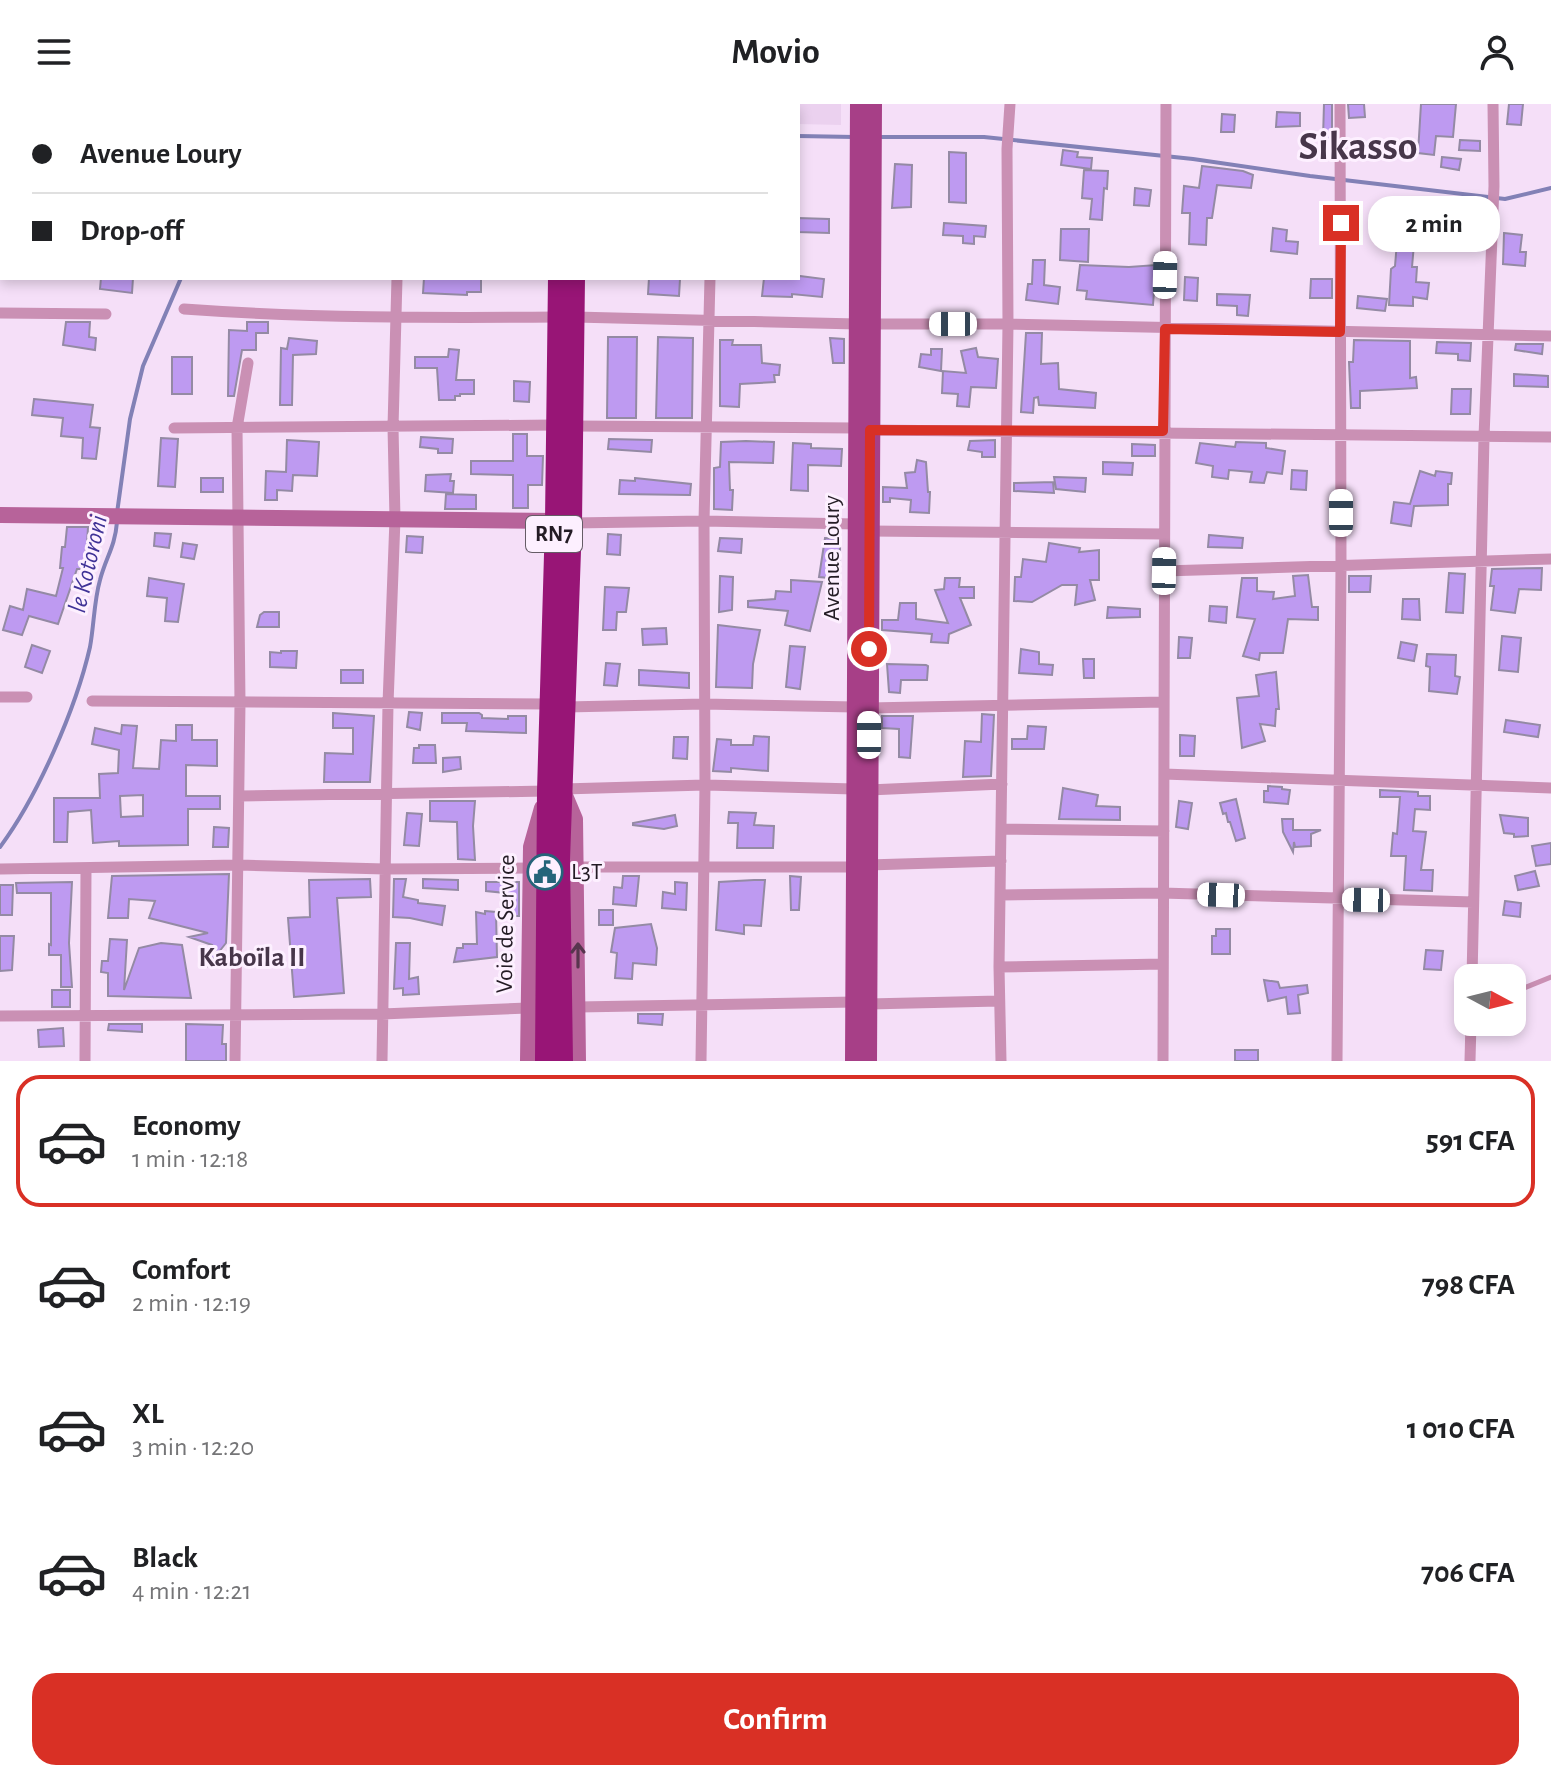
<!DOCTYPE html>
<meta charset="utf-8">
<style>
:root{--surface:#fff;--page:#f6f6f6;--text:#202124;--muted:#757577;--line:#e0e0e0;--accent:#d93025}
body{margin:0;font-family:"Alegreya Sans",sans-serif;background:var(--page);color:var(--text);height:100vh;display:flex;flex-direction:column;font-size:30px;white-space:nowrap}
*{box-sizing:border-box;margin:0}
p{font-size:26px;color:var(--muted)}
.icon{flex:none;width:44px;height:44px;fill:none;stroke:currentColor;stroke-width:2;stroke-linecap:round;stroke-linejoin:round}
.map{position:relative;height:957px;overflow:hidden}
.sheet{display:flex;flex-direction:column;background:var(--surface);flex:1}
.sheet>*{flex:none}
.guide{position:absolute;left:0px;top:0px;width:800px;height:176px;box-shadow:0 4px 12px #0003;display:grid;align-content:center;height:176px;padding:0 32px;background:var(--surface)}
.needle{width:52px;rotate:97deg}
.buttons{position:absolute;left:1454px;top:860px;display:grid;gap:16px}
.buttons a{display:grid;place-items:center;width:72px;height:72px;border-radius:16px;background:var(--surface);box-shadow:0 4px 12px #0003;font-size:40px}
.end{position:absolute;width:36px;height:36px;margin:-18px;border:10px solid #d93025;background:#fff;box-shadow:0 0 0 4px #fff}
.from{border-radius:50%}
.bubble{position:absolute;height:56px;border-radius:24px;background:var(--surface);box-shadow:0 4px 12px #0003;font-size:26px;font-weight:700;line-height:56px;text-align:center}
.car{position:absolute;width:24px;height:48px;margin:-24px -12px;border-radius:10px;box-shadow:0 0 6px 2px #0007;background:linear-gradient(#fff 24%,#345 0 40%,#fff 0 76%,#345 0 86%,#fff 0)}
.guide b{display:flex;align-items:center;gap:28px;height:76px;font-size:30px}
.guide b+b{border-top:2px solid var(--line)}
.guide i{width:20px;height:20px;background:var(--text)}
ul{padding:14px 0 0;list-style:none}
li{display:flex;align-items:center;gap:24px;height:132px;margin:0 16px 12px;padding:0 16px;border:4px solid transparent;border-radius:24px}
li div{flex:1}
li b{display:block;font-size:30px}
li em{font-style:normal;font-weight:700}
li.active{border-color:var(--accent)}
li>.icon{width:72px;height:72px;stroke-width:1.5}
.cta{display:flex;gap:16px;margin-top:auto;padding:16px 32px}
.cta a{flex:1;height:92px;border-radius:24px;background:var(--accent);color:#fff;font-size:32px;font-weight:700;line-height:92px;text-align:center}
header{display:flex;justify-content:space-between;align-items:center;height:104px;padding:0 32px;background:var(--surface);font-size:36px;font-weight:700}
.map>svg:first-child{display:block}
.built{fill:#ebd1ef}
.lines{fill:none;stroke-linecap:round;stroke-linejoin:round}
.stream{stroke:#8281b6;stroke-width:4}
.building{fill:#be9af1;stroke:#948aa4;stroke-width:2;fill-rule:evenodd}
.lane{stroke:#ca90b4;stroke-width:5}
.street{stroke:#ca90b4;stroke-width:11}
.secondary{stroke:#b7639a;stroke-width:16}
.primary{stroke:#a73f87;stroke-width:18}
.highway{stroke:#981576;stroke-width:20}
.oneway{stroke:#57354e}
.route{stroke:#d93025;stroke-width:10}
.labels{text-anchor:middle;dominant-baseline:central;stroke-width:6;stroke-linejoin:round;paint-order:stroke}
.shield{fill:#fdf0ff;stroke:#655c66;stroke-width:2}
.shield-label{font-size:22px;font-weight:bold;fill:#241c25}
.street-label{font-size:24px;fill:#241c25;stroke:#fdf0ff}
.poi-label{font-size:24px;fill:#241c25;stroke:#fdf0ff;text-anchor:start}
.water-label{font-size:26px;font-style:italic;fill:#403397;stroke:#fdf0ff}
.quarter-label{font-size:28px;font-weight:bold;fill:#47364a;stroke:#fdf0ff}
.town-label{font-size:40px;font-weight:bold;fill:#47364a;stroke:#fdf0ff}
</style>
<header><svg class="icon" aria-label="menu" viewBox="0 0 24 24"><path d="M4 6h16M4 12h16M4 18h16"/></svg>Movio<svg class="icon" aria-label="person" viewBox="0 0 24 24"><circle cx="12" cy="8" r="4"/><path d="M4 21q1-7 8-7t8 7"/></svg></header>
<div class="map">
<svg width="1551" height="957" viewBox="0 0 1551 957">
<rect width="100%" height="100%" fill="#f5dff8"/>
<path class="built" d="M694 0H841V21L798 20V2Z"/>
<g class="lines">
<path class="stream" d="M253 2V0
M798 32 854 33
M878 33H984L1193 55 1310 72 1505 95 1551 84
M117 409 130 315 143 262 181 174
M0 743C38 692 76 604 90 543 94 521 94 497 100 476 106 453 115 443 117 418"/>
</g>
<path class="building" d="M1324 0H1332V35L1323 34Z
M1348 0H1364L1365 13 1349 14Z
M1421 0H1456L1453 33 1436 32 1434 51 1418 49Z
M1509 0H1523L1521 21 1507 20Z
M1277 8 1300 9V22L1276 23Z
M1222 10 1235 11 1234 28H1221Z
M1460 36 1480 37V47L1459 46Z
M1063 46 1078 48 1077 53 1092 54 1091 65 1061 61Z
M949 48 966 49V99L949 98Z
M1442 53 1461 55 1459 66 1441 63Z
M895 60 912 61 911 103 892 104Z
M1202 62 1243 67 1253 71 1251 84 1217 81 1212 114H1207L1206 141 1189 140 1190 109H1182L1184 82 1199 84Z
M1084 66 1108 67 1107 85 1104 84 1102 116 1090 115 1092 95 1082 94Z
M1135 84 1151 86 1149 102 1134 101Z
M1404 95 1420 98 1417 115 1402 112Z
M798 114 829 115V129L798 128Z
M944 119 986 122 985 133 974 132V140L963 139V132L943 131Z
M1273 124 1287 126 1286 137 1298 138 1297 150 1271 147Z
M1061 125H1089L1088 158 1060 156Z
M1504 129 1522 131 1520 148H1526L1525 162 1503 160Z
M1397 138 1414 140 1412 163H1417L1416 178 1429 179 1427 195 1413 193V202L1389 201 1391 165 1395 162Z
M1033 156H1045L1044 181 1060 183 1058 200 1026 196 1028 180H1032Z
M1080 161 1129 163 1156 161 1153 201 1086 195 1087 187 1077 186Z
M800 172 824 175 822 193 792 190V193L762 192 764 174 785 175Z
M1185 173 1198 174 1197 197 1184 196Z
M101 174H133L132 189 100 185Z
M424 174H481V188H467V191L423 189Z
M649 174 680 175 679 192 648 190Z
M1311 175H1332V194H1310Z
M1217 190 1250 191 1248 212 1237 211V202L1217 201Z
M1358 192 1387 195 1385 207 1357 204Z
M66 218H90L89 233 96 234 95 246 63 241Z
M247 218H268V229H256V246H242L234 292H228L229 226 247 227Z
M1026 229H1042L1041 260 1058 259 1059 285 1096 289 1095 304 1039 301 1038 293 1034 294 1033 309 1021 308Z
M608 233H637L636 314H607Z
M658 233 693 234 692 314H656Z
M289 234 317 237 316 250 293 251 292 301H280L281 244 287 245Z
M830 234 844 235V259H833Z
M720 236H733L732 241H761L762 259 780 261 779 271H774L775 278 740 280 739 303 720 302Z
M1354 236 1410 237V274L1416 273 1417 284 1360 287V304H1351L1349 258H1353Z
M1437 238 1471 239 1470 257 1458 256V250L1436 249Z
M1516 240H1543L1542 250 1515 246Z
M976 244 978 253 998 255 996 284 971 283 969 303 957 302 958 290 942 289 943 267 966 269 961 247Z
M449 245 459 246 456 276H474V290H460V292H455V296H439L437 264H415V253H448Z
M931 245H942L941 267 919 263 921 250 931 251Z
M172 253H192V290H172Z
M1514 270 1548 272V283L1514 282Z
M514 277 530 278 529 298 514 297Z
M1452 285H1471L1470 310H1451Z
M34 295 93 301 90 323 100 324 96 355 82 354 83 334 61 332 63 314 32 311Z
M513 330H527V352H543L542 381H528V404H513V371L471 370V357H513Z
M421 333 453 335 452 349H438V345L420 343Z
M161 334 178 335 175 383 158 382Z
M609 335 652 336 651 348 608 345Z
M287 336 319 338 317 372 293 371 292 387 277 386V396H265L266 367 286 368Z
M995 336V353H982V348L968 346 970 337Z
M746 337 774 338 773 359 729 358 730 386H733L732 406 714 405V364L720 363 721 338Z
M1236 338 1266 339V344L1285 347 1282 370 1267 368 1264 379 1250 378 1252 368 1229 366 1228 375 1212 373 1213 362 1196 359 1200 339 1235 343Z
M793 339 811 340V344L842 345 841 362 808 361V387L791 386Z
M1132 340 1155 341V352H1132Z
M917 356 926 358 928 388H930L929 409 910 408 911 396 890 394V398H883V383L907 384 905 369 915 368Z
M1103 358 1133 359 1132 371 1103 370Z
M1292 366 1307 367 1306 386 1291 385Z
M1420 367 1435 372 1436 367 1452 369 1451 380H1448V401L1414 402 1411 422 1391 419 1394 398 1410 400Z
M451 370 450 377H454L453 389 425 387 426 371Z
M1054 373 1086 374 1085 388 1056 385Z
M201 374H223V388H201Z
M635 374 691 380 690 391 619 390 620 376 635 377Z
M1053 378 1054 389 1014 387V379Z
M446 390 476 391V405H445Z
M67 423H88L87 441 82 465H77L58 520 29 512 22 531 3 526 10 502 23 506 27 485 56 492 63 464H60L62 443H65Z
M155 429 171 430 169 444 154 442Z
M608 430 621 431 620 451 607 450Z
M1209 431 1243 434 1242 444 1208 443Z
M407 432 423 433 422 449 406 448Z
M720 434 742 435 741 449 718 447Z
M825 434 840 435V475L819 473Z
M183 439 197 441 194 455 181 453Z
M1049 439 1080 444 1079 448 1099 446V476H1090L1095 496 1075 501 1077 481H1062L1032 498 1014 497 1015 473H1021L1023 455 1046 458Z
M1542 464 1541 486 1519 485 1515 509 1491 506 1494 482H1490L1492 465Z
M1449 469 1465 470 1463 509 1446 508Z
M1308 471 1312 503H1318V516L1288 515 1283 549H1260L1259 556 1243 552 1255 515 1237 513 1242 474H1257V487L1274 488 1273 495 1295 492 1293 472Z
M720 472 733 473 732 506 719 508Z
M1349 472H1371L1370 488H1349Z
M149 474 184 480 178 518 165 517 167 494 147 492Z
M945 474H960L959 483H974V494H960L971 521 949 530 948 539 931 538 932 530 882 526V516H898L900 499H916V515L948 519 935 486 944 485Z
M791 476 822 478 810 527 785 521 788 507 748 503V497L775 495 776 487 791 488Z
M605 483 629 484 626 508H617L616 526H603Z
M1403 495H1419L1420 516 1402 515Z
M1210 502 1227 503 1226 519 1209 517Z
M1108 503 1140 505V513L1107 514Z
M264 508H279V523H257L260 511Z
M718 521 760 526 753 560 752 584 716 583Z
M666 524 667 540 643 541 642 525Z
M1502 532 1521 534 1518 568 1499 566Z
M1179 533 1192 534 1190 554H1178Z
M1401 538 1417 541 1414 557 1398 554Z
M32 541 50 547 42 569 25 563Z
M790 542 805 543 800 585 786 583Z
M1021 545 1039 548V560L1053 561 1052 571 1019 569Z
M281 547H297L296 564 270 563V548L281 549Z
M1427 550 1456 551 1455 572 1460 573 1457 590 1429 587 1430 563 1426 562Z
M1083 555H1094V574H1084Z
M606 559 620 560 617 582 604 581Z
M887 560 926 561 928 562 927 576H901L900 589 889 588Z
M341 566H363V579H341Z
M639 566 689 569V584L639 581Z
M1276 568 1279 605H1276L1275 622 1260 620 1265 637 1242 644 1237 594 1259 592 1256 571Z
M409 608 422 609 420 626 407 623Z
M333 609 374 612 370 678H324L325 649 353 650V624H333Z
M442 609H479L482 611V614L508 615V612H526V629L466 627 467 619H442Z
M982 610 994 611 991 672 963 673 965 637 981 638Z
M882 612H913L910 654 899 653V625L882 624Z
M1506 616 1540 621 1538 633 1504 628Z
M122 621 137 622 133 664 159 665 161 636 176 637V621H192V636H217V662L186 661V692H220V705H188V741L119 742V737L93 739 91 706 68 708 67 738H54V694H100L99 670 118 669 119 646 92 640 95 624 121 630ZM143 691V712L121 713 120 692Z
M1028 622 1046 623 1044 645H1012V635H1027Z
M1180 631 1195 632 1194 652H1180Z
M754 632 769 633 768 667 731 664V668L713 667 717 635 731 636V641H753Z
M674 633H688L687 655 673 654Z
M419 641H435L436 659H413L414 644H419Z
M460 653 461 665 443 668V654Z
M1268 682 1282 683V685L1290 686 1288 700 1264 698V687H1268Z
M1063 684 1098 691 1096 702 1120 703V716L1059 715Z
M1380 686 1418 688V692H1430V706L1415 705 1413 727 1426 728 1421 766H1433L1432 787 1404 786 1406 752H1391L1393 729 1397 730 1400 693H1380Z
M1236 695 1245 734 1236 737 1230 718H1228L1226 709 1223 710 1220 699Z
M430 697H475L473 722 475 756 458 755 457 718 430 717Z
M1179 697 1192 699 1188 725 1176 723Z
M729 708 756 709 754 721 774 722 773 744H737L738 719H728Z
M407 709 422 710 419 742 404 741Z
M675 711 677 722 664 725 633 721V719Z
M1500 711 1528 714V732L1514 733V730L1504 729Z
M1282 715H1293V726H1321L1311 730V742L1295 743 1294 738 1293 748 1283 728Z
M214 723 229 724 228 743H213Z
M1551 739V760L1536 762 1532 742Z
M1535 767 1539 782 1518 786 1515 772Z
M229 770 226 839 207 863 212 841 189 833 208 829 149 814 155 797 129 795 128 814H108L112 772Z
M623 772H639L636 802 613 800 614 783 622 784Z
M790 772 801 773 799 806H791Z
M370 775 371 793 337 794 344 889 294 893 288 814 310 813 309 776Z
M394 775H406L403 793 418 796V799L445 802 442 821 410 814 393 813Z
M423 775 458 776V786L423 784Z
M754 776H765L761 822 744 821V830L716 826 719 778Z
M72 778 69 839 72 883H61V851H49V840L51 841V789H17L16 779Z
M486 778H519V812H506L505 789 486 787Z
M675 778 687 779 686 806 662 804 663 788 675 790Z
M0 781H13L12 811H0Z
M1505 797 1521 799 1520 813 1503 811Z
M599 806H613V821H599Z
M485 807 496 808 497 853 454 858 457 844H463V840H477L476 808 485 810Z
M651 820 657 844 656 861 633 859 632 875 615 874 617 849 611 848 615 824Z
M1216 825H1230V850H1212V832H1216Z
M0 832H14L12 866 0 867Z
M110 835 127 836 124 886 139 844 161 839 182 841 191 894 108 892V869L101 868 102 857H108Z
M396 839H410L409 875 418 873 419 890 403 891V884L394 885Z
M1426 846 1443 847 1441 866 1424 865Z
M1264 876 1278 878 1280 884 1307 881 1308 889 1298 891 1300 909 1288 910 1286 893 1268 897Z
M52 886H70V903H52Z
M638 910H663L662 921 638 919Z
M109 920H142V928L108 926Z
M186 920 223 921 222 940H226V957H186Z
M63 924 64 942 39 943 38 926Z
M1235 946H1258V957H1235Z"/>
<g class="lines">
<path class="lane" d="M1512 889 1551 873"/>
<path class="street" d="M167 2 168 0
M403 2V0
M0 98H2
M184 205C308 214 433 214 558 213
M0 209 106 210
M575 213 857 220
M871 220H1008L1551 232
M574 322 855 324
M174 324 556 321
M870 326 1551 333
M572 419 704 417 856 420
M870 427 1164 430
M1164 467 1551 455
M0 593H27
M92 597 548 600
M566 603 704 600 855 603
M869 604 1163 598
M1164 670 1551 684
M563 685 705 681 854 685
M869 686 1002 680
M239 692 547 687
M1003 725 1164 727
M868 761 1001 757
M577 763H853
M1 765 239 761 385 765 530 764
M1001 791 1162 789 1473 798
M999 863 1163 860
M1472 874 1484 333 1494 82 1493 0
M868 900 999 897
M578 903 854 898
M0 912 382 910 528 904
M85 957 86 765
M235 957 240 599 237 324 248 259
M382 957 388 600 395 415 393 323 397 174
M701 957 705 681 704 417 710 174
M1001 957 999 863 1008 220 1007 45 1010 0
M1163 957 1166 0
M1337 957 1341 462 1340 0
M1470 957 1471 918"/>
<path class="secondary" d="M0 411 555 417
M564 689 575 715 578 957
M528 957 531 743 542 704"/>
<path class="primary" d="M854 957 859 0
M868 957 873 0"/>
<path class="highway" d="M560 2V0
M577 2V0
M545 957 547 687 555 417 558 174
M563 957 560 756 572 419 575 174"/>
</g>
<defs><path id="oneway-shaft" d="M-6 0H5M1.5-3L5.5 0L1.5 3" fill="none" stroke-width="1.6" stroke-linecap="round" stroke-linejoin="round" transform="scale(2)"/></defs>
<use class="oneway" href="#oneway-shaft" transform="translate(578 851) rotate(-90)"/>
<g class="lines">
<path class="route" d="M869 545 870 326 1163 327 1165 225 1340 228 1341 119"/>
</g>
<defs>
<symbol id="civic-ring" viewBox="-11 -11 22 22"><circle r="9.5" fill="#fdf0ff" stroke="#25647a" stroke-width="1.5"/><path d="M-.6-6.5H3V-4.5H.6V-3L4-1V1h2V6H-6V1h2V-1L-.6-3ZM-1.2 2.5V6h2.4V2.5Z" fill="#25647a"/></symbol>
</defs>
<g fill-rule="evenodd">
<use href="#civic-ring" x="525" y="748" width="40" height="40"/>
</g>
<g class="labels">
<rect class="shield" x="526" y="412" width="56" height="36" rx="6"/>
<g class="shield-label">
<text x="554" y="430">RN7</text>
</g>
<g class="street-label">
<text transform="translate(832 454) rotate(-90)">Avenue Loury</text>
<text transform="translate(506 820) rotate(-89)">Voie de Service</text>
</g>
<g class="poi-label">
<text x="571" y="768">L3T</text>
</g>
<g class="water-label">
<text transform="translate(88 460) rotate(-77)">le Kotoroni</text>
</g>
<g class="quarter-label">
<text x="252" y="854">Kaboïla II</text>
</g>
<g class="town-label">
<text x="1358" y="43">Sikasso</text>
</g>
</g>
</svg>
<div class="buttons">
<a><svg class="needle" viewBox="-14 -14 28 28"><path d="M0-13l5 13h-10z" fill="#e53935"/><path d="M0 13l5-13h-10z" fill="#757577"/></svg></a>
</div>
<i class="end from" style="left:869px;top:545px"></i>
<i class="end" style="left:1341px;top:119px"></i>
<div class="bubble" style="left:1368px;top:92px;width:132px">2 min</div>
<i class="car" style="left:1165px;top:171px;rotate:1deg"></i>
<i class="car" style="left:953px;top:220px;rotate:270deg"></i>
<i class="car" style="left:1341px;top:409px;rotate:0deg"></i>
<i class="car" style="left:1164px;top:467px;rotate:1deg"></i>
<i class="car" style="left:869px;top:631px;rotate:0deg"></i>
<i class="car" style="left:1221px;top:791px;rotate:272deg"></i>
<i class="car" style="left:1366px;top:796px;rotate:271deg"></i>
<div class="guide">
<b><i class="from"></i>Avenue Loury</b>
<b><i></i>Drop-off</b>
</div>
</div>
<section class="sheet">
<ul>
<li class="active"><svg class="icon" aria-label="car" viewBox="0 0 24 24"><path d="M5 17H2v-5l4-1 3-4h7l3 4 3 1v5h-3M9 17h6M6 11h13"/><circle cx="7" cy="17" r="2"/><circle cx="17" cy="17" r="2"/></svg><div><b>Economy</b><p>1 min · 12:18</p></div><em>591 CFA</em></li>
<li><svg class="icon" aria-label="car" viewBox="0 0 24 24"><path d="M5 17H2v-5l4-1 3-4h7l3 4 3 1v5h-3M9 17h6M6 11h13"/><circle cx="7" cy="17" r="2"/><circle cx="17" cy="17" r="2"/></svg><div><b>Comfort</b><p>2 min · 12:19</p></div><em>798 CFA</em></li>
<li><svg class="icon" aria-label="car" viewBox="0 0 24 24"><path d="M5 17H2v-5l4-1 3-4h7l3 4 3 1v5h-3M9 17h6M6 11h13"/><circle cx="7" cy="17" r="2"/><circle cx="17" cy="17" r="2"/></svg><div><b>XL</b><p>3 min · 12:20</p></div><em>1 010 CFA</em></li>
<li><svg class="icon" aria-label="car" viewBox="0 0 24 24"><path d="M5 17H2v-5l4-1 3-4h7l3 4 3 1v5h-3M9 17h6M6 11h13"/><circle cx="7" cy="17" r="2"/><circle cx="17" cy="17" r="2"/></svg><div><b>Black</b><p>4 min · 12:21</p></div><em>706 CFA</em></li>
</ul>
<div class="cta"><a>Confirm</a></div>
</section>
